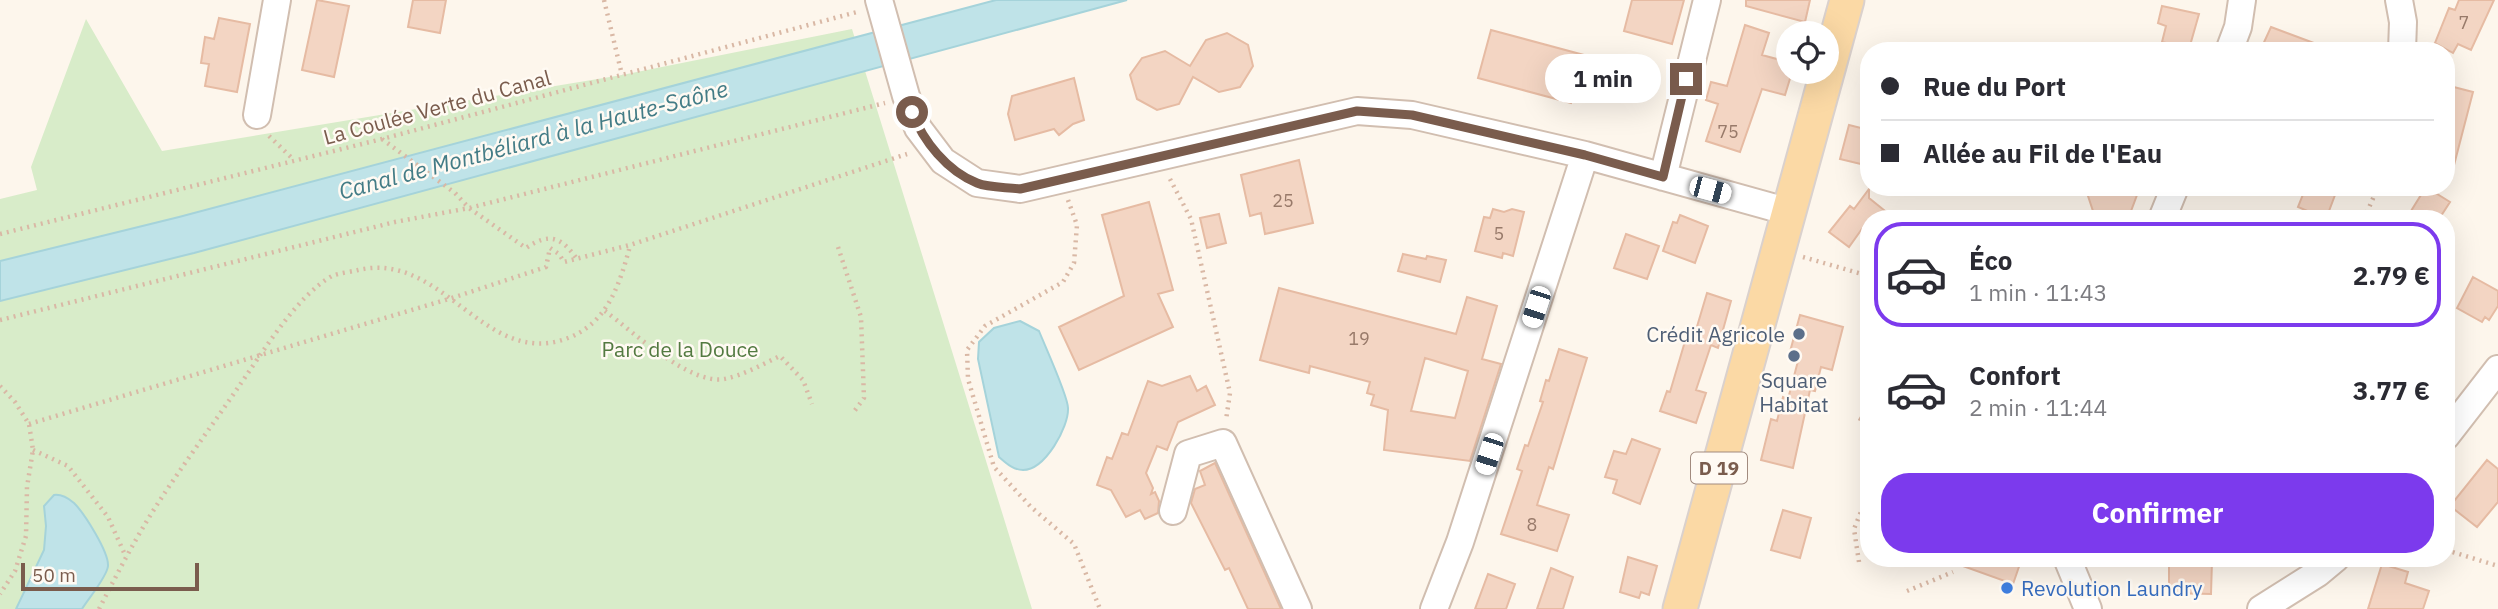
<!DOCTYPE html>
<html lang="fr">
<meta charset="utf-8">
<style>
:root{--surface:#fff;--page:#f7f7f7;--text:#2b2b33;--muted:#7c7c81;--line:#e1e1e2;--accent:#7c3aed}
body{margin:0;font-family:"IBM Plex Sans",sans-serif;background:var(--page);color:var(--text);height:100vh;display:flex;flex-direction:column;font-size:26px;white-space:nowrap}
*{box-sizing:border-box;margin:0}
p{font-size:23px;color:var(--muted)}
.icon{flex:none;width:38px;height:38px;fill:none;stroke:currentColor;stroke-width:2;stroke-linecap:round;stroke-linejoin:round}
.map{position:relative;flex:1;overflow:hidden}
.sheet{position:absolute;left:1860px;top:210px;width:595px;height:357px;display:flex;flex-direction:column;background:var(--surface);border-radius:28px;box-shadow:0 7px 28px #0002}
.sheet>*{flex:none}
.top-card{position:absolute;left:1860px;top:42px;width:595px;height:154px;border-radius:28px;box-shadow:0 7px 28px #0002;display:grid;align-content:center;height:154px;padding:0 21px;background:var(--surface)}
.tools{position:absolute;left:1776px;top:21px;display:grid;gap:14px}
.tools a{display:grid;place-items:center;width:63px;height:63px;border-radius:50%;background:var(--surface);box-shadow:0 7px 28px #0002;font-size:35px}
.scale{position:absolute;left:21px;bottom:18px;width:178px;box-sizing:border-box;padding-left:7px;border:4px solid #7a5c4d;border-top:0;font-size:19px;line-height:24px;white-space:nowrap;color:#7a5c4d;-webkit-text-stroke:5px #fffaf3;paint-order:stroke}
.end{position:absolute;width:32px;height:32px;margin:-16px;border:9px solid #7a5c4d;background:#fff;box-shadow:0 0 0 4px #fff}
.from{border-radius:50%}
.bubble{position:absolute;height:49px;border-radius:24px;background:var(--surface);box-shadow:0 7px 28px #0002;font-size:23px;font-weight:700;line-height:49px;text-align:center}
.car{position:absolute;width:21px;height:42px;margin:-21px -10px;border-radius:9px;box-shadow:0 0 5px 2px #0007;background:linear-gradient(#fff 24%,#345 0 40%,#fff 0 76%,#345 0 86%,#fff 0)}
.top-card b{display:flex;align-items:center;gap:24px;height:66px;font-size:26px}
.top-card b+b{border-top:2px solid var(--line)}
.top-card i{width:18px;height:18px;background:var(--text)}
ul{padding:12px 0 0;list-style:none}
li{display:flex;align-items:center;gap:21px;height:105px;margin:0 14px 10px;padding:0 7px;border:4px solid transparent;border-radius:28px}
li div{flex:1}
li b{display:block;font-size:26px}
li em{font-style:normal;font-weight:700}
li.current{border-color:var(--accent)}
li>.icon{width:63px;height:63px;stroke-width:1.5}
.button{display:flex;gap:14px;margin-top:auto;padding:14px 21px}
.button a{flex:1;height:80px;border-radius:28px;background:var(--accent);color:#fff;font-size:28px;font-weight:700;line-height:80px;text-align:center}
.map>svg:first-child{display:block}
.green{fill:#d8ecc9}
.water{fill:#bfe3e8;stroke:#a5d3da;stroke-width:2}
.building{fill:#f3d5c3;stroke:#e6bba3;stroke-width:2;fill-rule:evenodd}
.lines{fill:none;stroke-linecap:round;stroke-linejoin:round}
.minor-casing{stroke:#d1beb0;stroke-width:30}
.major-casing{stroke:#dad1cd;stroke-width:37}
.path{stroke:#d9b8a5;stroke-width:4.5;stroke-dasharray:2 5;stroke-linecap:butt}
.minor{stroke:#fff;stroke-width:26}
.major{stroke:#fbd9a5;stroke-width:33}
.route{stroke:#7a5c4d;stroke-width:9}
.service-dot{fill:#5c6f8a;stroke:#fffaf3;stroke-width:2.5}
.shop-dot{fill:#3f7fe0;stroke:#fffaf3;stroke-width:2.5}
.labels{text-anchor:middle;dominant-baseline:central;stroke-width:5;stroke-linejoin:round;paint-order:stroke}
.number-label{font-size:18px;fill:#987a6a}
.shield{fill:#fffaf3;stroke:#a28b7f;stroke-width:2}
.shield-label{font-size:19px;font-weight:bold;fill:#7a5c4d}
.street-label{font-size:21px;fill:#7a5c4d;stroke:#fffaf3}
.service-label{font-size:21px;fill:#4e5e75;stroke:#fffaf3;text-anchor:end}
.park-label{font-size:21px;fill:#537a41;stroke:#fffaf3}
.shop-label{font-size:21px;fill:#366cbe;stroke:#fffaf3;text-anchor:start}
.water-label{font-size:23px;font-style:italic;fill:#437c86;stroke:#fffaf3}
</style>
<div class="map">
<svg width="2498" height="609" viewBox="0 0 2498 609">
<rect width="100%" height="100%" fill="#fdf6ec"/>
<path class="green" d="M86 19 162 151 622 75 852 29 1032 609H0V267L110 235 0 261V199L37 190 31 167Z"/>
<path class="water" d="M996 0H1127L194 253 0 301V261L179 217Z
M1020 321 1039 331C1045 346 1068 396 1068 408 1069 427 1045 470 1023 470 1013 470 1006 463 999 457L978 359 979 342 994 328Z
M54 495C61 494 68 498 74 503 84 513 109 552 108 566 107 577 88 599 82 609H16L44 550 46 526 44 506Z"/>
<path class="building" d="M317 0 349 6 334 77 302 70Z
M413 0H446L440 33 408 27Z
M1632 0H1684L1672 44 1624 31Z
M1746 0H1810L1805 22 1746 6Z
M2459 0H2494L2471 50 2458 44 2453 53 2435 43 2449 8 2455 10Z
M2162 6 2199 14 2189 49 2162 42 2166 26 2158 23Z
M219 18 250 24 237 92 205 86 209 64 201 63 205 37 214 39Z
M1745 25 1769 33 1762 55 1788 62V72H1792L1785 95 1762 89 1740 152 1706 141 1718 104 1706 100 1711 82 1727 86Z
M2271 27 2330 49V51H2260Z
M1491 30 1584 55 1571 103 1478 78Z
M1227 33 1248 45 1253 66 1240 87 1219 92 1193 77 1179 104 1157 110 1137 99 1130 75 1142 58 1165 51 1190 66 1206 40Z
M1074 78 1084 120 1073 124 1059 135 1054 129 1015 140 1008 114 1012 96Z
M2446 85 2473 92 2453 169H2446Z
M1849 125 1869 130V166L1840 159Z
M1299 160 1313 223 1265 234 1261 213 1250 216 1241 175Z
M2085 187H2140L2128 219H2112L2093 211Z
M2306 187H2338L2326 219 2298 207Z
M2426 187 2450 202 2439 219H2406Z
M1869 189V198L1895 219H1869L1849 247 1829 232 1850 206 1854 209Z
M1149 202 1173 290 1158 294 1173 327 1079 370 1059 327 1124 296 1102 215Z
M1493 209 1504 212 1512 209 1524 212 1513 256 1503 253 1502 258 1475 251 1484 217 1490 218Z
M1219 214 1226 243 1207 248 1200 218Z
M1680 215 1708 226 1695 263 1663 251 1673 222 1677 223Z
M1626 234 1659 246 1647 279 1614 268Z
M1403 254 1426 259 1427 256 1446 260 1440 282 1398 271Z
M2473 277 2498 291V306L2489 320 2485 317 2482 322 2457 308Z
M1279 288 1456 334 1467 297 1497 306 1482 359 1501 364 1470 461 1384 450 1388 410 1371 405 1374 395 1367 393 1370 382 1310 366 1309 373 1260 360ZM1425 358 1468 371 1455 418 1411 411Z
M1707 293 1731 301 1718 348 1711 345 1696 390 1706 393 1696 423 1660 411 1667 391 1670 392 1686 338 1693 340Z
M1800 315 1843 327 1832 370 1821 367 1815 391 1810 390 1793 468 1761 460 1771 419 1777 421 1783 397 1788 399 1798 361 1788 359Z
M1559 349 1587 358 1553 469 1549 467 1537 505 1569 515 1557 551 1501 534 1522 471 1517 469 1525 445 1528 446 1543 402 1540 401 1546 380 1549 381Z
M1190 376 1197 391 1206 386 1215 405 1178 422 1167 450 1157 446 1146 473 1153 488 1151 494 1155 492 1159 501 1158 513 1145 519 1140 510 1126 517 1111 490 1097 485 1107 457 1112 459 1122 433 1128 435 1148 381 1162 386Z
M1632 439 1660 449 1640 504 1613 493 1617 480 1605 477 1614 451 1626 454Z
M2487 460 2498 469V502L2477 527 2450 506Z
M1215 463 1281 609H1248L1229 568 1225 570 1191 503 1195 489 1205 485 1200 471Z
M1783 510 1811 518 1800 558 1771 550Z
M1628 557 1657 566 1649 595 1641 592 1639 598 1620 592Z
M1949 558H2022L2013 584 1949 561Z
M2169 560 2212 561 2211 594 2169 593Z
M2382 564 2408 572 2405 583 2429 591 2423 609H2368Z
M1551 568 1573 577 1563 609H1537Z
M1488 574 1515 584 1506 609H1475Z"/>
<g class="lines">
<defs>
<path id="minor" d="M879 0 906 96 918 128 943 161 977 183 1020 189 1357 111 1412 115 1585 155 1790 212
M2399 0 2403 22 2402 51
M2229 51 2238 27 2242 0
M257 115 277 0
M1663 177 1707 0
M2162 219 2175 187
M2446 436 2498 369
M1173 511 1188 454 1223 443 1298 609
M2067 558 2088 609
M1434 609 1460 542 1585 155
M2261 609 2318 573 2336 558"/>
<path id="major" d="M1680 609 1847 0"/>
</defs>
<use href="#minor" class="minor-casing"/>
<use href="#major" class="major-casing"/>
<path class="path" d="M604 0 622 75
M269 136 294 160
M382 139 455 193 469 208 526 248C550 232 561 237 577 259
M1170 179 1191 219 1230 393 1226 420
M1068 200 1077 225 1074 263 1063 282 985 326 967 350 968 379 994 467 1031 507 1074 544 1100 609
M2364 219 2378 187
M0 234 382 139 857 12
M838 247 861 317 864 398 853 413
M1803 257 1869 276
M605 311C633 332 690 385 724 379 742 376 763 364 780 356L803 380 812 404
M0 320 395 222 469 208 885 103
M0 386 15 402 29 424 33 450 27 487 26 536 15 571 0 594
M1859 418 1869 424
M29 424 452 298 546 267 550 248 559 254 564 262 630 245 907 154
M33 450 68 466 108 517 126 557
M2446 550 2498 566
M1859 562 1854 529 1869 492
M1907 591 1953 572
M99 609C116 576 133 543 153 511 179 470 209 430 237 389 261 355 296 296 332 276 339 273 350 272 358 270 444 250 484 370 568 338 608 323 620 283 630 246"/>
<use href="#minor" class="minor"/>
<use href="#major" class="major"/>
</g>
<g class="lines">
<path class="route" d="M912 112C923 141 947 171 977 183 989 188 1007 187 1020 189L1357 111 1412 115 1585 155 1663 177 1686 79"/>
</g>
<g class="service-dot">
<circle cx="1799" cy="334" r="7"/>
<circle cx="1794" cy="356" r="7"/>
</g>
<circle class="shop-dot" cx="2007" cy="588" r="7"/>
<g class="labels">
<g class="number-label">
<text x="2464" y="22">7</text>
<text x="1728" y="131">75</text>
<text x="1283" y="200">25</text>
<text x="1499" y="233">5</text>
<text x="1359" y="338">19</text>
<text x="1532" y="524">8</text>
</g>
<rect class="shield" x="1691" y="452.5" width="56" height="31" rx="5"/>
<g class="shield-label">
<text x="1719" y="468">D 19</text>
</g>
<g class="street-label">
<text transform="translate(437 107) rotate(-15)">La Coulée Verte du Canal</text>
</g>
<g class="service-label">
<text x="1785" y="334">Crédit Agricole</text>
<text x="1794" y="380" text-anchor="middle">Square<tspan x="1794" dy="24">Habitat</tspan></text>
</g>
<g class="park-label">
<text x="680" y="349">Parc de la Douce</text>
</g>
<g class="shop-label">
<text x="2021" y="588">Revolution Laundry</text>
</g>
<g class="water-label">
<text transform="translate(533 139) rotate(-15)">Canal de Montbéliard à la Haute-Saône</text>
</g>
</g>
</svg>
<div class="tools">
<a><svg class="icon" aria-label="locate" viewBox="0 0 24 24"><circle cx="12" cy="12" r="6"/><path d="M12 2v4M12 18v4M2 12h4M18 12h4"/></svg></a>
</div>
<div class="scale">50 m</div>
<i class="end from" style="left:912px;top:112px"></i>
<i class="end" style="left:1686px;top:79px"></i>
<div class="bubble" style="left:1545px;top:54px;width:116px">1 min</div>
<i class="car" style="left:1710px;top:190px;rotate:105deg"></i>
<i class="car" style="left:1536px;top:307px;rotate:198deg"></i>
<i class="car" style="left:1489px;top:454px;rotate:198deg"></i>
<div class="top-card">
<b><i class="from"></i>Rue du Port</b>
<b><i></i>Allée au Fil de l'Eau</b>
</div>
<section class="sheet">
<ul>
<li class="current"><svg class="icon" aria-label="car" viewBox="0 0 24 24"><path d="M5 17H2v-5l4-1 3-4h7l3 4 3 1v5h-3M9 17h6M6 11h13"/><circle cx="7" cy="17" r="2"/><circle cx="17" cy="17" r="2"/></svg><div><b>Éco</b><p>1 min · 11:43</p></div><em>2.79 €</em></li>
<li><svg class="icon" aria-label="car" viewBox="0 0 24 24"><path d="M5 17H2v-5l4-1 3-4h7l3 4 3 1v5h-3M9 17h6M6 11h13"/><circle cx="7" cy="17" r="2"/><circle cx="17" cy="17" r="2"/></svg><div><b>Confort</b><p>2 min · 11:44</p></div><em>3.77 €</em></li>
</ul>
<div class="button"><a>Confirmer</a></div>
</section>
</div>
